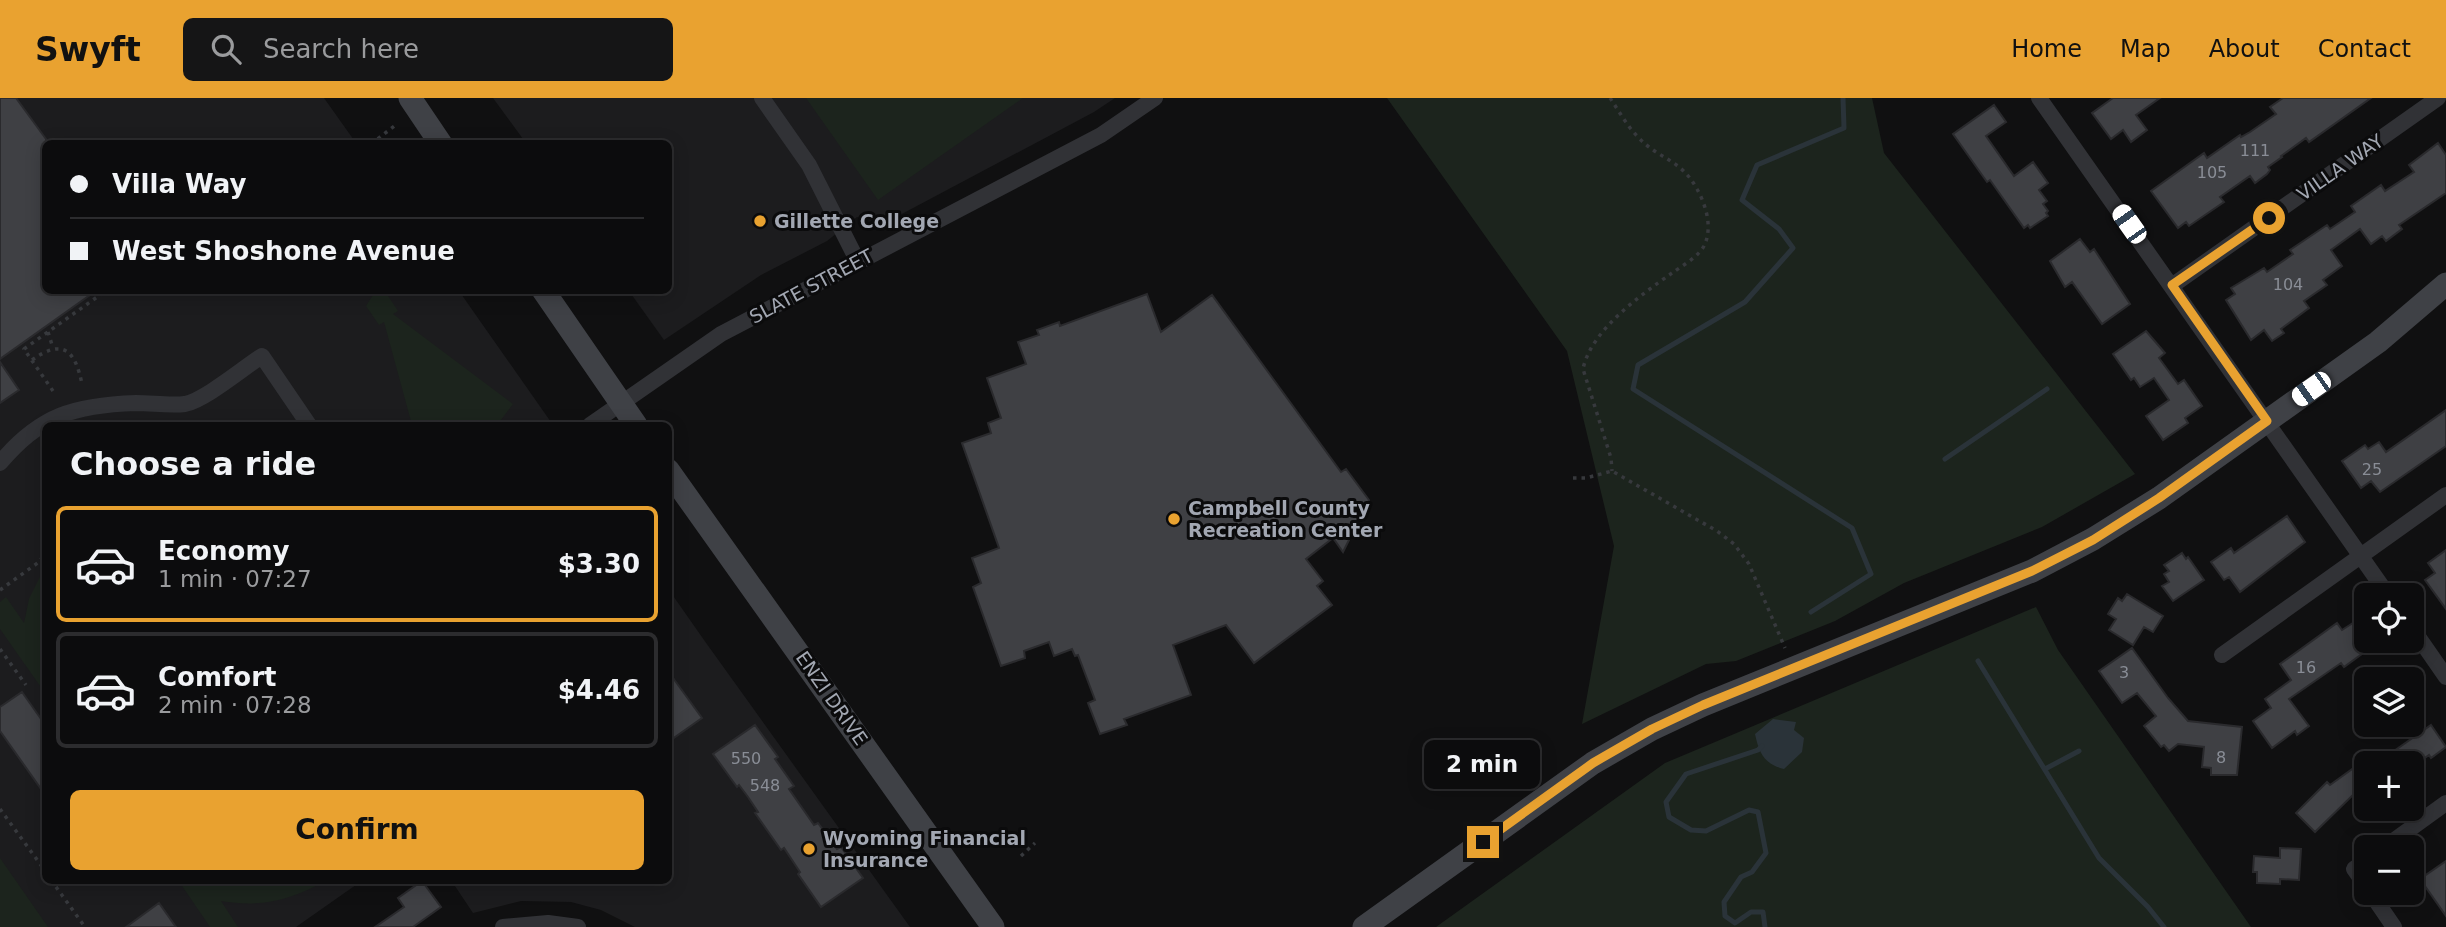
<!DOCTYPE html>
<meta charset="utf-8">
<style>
:root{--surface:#0c0c0d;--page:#151516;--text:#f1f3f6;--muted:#9a9b9d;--line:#2c2c2e;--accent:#e9a230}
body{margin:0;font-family:"DejaVu Sans",sans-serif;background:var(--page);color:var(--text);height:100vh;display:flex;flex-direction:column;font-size:26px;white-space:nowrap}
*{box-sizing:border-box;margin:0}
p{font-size:23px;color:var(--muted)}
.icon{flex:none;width:38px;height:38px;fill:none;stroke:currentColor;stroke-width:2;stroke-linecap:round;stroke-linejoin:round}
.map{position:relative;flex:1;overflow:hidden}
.side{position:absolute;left:42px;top:324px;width:630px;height:462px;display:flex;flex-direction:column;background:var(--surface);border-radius:10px;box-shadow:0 4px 18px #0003,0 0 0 2px var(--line)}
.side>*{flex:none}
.banner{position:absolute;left:42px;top:42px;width:630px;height:154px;border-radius:10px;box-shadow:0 4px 18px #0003,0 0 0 2px var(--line);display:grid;align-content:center;height:154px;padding:0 28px;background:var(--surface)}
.controls{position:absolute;left:2354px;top:485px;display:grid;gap:14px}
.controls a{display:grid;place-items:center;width:70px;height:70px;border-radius:10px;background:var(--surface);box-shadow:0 4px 18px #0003,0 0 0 2px var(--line);font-size:35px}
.end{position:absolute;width:32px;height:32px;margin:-16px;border:9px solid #e9a230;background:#111;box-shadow:0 0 0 4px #111}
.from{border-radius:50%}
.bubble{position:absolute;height:49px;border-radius:10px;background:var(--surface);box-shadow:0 4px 18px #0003,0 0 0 2px var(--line);font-size:23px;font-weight:800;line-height:49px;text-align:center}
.car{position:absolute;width:21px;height:42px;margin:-21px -10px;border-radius:9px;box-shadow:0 0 5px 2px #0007;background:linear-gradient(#fff 24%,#345 0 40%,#fff 0 76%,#345 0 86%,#fff 0)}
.banner b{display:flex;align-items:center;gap:24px;height:66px;font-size:26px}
.banner b+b{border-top:2px solid var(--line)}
.banner i{width:18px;height:18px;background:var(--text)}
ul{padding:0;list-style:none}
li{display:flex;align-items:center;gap:21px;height:116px;margin:0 14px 10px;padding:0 14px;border:4px solid var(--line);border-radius:10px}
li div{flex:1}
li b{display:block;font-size:26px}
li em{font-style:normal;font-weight:800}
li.current{border-color:var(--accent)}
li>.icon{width:63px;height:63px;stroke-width:1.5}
h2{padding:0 28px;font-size:32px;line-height:84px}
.cta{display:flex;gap:14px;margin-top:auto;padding:14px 28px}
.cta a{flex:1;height:80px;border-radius:10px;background:var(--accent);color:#111;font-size:28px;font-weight:800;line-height:80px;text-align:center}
header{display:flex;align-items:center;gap:42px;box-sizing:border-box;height:98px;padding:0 35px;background:var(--accent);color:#111}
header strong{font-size:33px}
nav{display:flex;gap:38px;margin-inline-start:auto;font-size:24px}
.search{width:490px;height:63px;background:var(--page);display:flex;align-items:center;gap:18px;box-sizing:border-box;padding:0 24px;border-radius:10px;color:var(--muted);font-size:26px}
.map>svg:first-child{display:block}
.built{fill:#1c1c1e}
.green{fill:#1c241d}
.water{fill:#2a3339}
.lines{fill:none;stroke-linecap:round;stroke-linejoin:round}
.stream{stroke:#2a3339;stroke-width:5}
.building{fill:#3f4044;stroke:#2a2a2d;stroke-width:2}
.path{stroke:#37393d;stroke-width:3.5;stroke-dasharray:3.5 5;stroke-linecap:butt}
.street{stroke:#313236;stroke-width:16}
.secondary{stroke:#3f4146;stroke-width:23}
.route{stroke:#e9a230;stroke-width:9}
.poi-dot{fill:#e9a230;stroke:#0b0b0c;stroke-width:2.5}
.labels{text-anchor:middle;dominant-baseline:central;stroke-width:6;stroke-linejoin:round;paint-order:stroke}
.number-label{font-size:16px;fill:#898d96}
.street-label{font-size:19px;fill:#a2a7b2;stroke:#0b0b0c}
.poi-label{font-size:19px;font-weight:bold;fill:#a2a7b2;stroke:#0b0b0c;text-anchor:start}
</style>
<header>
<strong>Swyft</strong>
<div class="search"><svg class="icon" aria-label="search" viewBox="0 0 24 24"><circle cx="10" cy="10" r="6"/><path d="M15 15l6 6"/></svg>Search here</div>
<nav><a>Home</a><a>Map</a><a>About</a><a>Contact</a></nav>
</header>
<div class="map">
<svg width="2446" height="829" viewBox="0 0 2446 829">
<rect width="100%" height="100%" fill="#101011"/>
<path class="built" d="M0 0H324L356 45 46 46V192L459 193 553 327H46V782H363L296 829H0Z
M493 0H1115L1094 14 883 126 857 119 827 143 761 177 664 242 629 193 668 192V46L526 45Z
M669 492 704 542 910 829H635L601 812 571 804 521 803 473 815 451 782H668Z"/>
<path class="green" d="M806 0H1023L878 102Z
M1387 0H1872L1884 55 2135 376 2042 429 1904 485 1835 523 1736 563 1706 566 1582 626 1614 448 1567 253Z
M386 195 398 213 393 216 513 306 497 327H412L384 224 379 227 366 208 373 197Z
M45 469 46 470 45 595 0 531V504L6 499 24 525 29 501Z
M2036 509 2058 552 2251 829H1436L1665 665Z
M0 760 48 829H0Z
M178 782H327C292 802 261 810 221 803L238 829H210Z"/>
<path class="water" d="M1773 621 1796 624 1794 632 1804 640 1802 654 1784 671C1764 666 1759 655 1755 636Z"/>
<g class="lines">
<path class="stream" d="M1945 361 2047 291
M1811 514 1871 476 1852 430 1633 291 1638 267 1745 204 1793 150 1779 131 1742 102 1757 67 1844 30 1843 0
M1978 563 2099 760 2148 809 2164 829
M1762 648 1758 652 1686 676 1666 704 1669 719 1691 732 1706 733 1749 712 1758 714 1766 755 1752 774 1741 779 1724 804 1725 818 1735 825 1751 814H1763L1765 829
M2045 671 2079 653"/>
</g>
<path class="building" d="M0 0H16L46 41V192H97L0 261Z
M2113 0H2160L2136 17 2147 32 2131 44 2123 32 2111 41 2092 15Z
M2283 0H2371L2309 44 2306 40 2281 58 2282 59 2268 69 2270 72 2267 76 2255 85 2250 78 2220 99 2224 104 2189 128 2186 124 2178 130 2151 93 2204 55 2207 60 2240 37 2241 39 2250 34 2276 16 2270 9Z
M1994 7 2006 24 1986 38 2014 78 2033 64 2048 85 2039 92 2047 103 2043 106 2048 113 2046 115 2048 118 2030 130 2028 127 2024 130 1990 82 1987 84 1953 36Z
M2438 45 2446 57V95L2399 127 2402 131 2386 143 2382 138 2371 146 2360 131 2331 152 2342 168 2323 182 2327 187 2304 203 2309 210 2281 231 2284 235 2272 243 2264 232 2251 242 2226 202 2235 196 2231 190 2264 170 2267 174 2293 156 2290 152 2327 127 2330 131 2355 114 2351 108 2381 87 2385 93 2414 74 2409 67Z
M2080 141 2090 154 2094 151 2130 206 2102 226 2072 184 2065 189 2050 163Z
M1147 196 1161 234 1212 197 1341 374 1346 371 1369 402 1343 454 1333 440 1306 461 1323 483 1317 488 1332 507 1254 565 1226 527 1173 547 1191 597 1124 621 1127 627 1100 636 1088 605 1095 602 1078 557 1075 558 1072 551 1054 558 1049 544 1024 553 1025 560 1001 568 973 489 981 485 972 460 999 450 962 345 991 335 988 325 1001 320 987 280 1026 266 1018 244 1039 237 1037 232 1059 224 1060 228Z
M2146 233 2165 255 2159 260 2178 286 2184 282 2202 308 2185 320 2188 325 2163 342 2146 318 2169 302 2154 280 2140 289 2134 280 2131 282 2113 256Z
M0 264 19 292 0 305Z
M2446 312V348L2380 394 2371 383 2361 390 2342 363 2365 347 2368 351 2379 344 2386 354Z
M2287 418 2305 444 2240 494 2229 479 2224 482 2211 464 2231 450 2234 455Z
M2446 452V511L2425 482 2435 475 2428 465Z
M2182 455 2186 461 2188 459 2204 482 2173 503 2162 488 2169 484 2164 476 2169 473 2164 467Z
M2127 496 2163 518 2153 534 2144 529 2133 547 2109 532 2116 521 2108 516 2118 500 2122 503Z
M2359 521 2366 531V542H2381L2344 569 2341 565 2289 601 2309 628 2297 637 2295 633 2272 650 2253 623 2271 610 2265 601 2291 582 2280 566 2337 525 2342 532Z
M2132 550 2168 600 2188 623 2242 629 2237 677H2211V670L2202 669 2204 649 2178 646 2169 653 2164 647 2161 649 2144 628 2156 618 2137 595 2122 605 2099 573Z
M668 573 702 620 668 644Z
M22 594 46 628V698L0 633V609Z
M755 627 778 659 775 661 794 688 789 691 814 727 818 725 837 751 841 749 863 780 821 809 798 776 800 774 784 750 781 752 755 715 758 714 748 699 739 687 737 689 713 656Z
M2431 627 2446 649 2431 660 2429 657 2418 665H2377Z
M2366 661V704L2358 692 2315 734 2296 715 2327 684 2330 687Z
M2280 750 2301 751 2299 782 2280 781V786L2257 785V774H2253L2254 758 2280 760Z
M2446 763V818L2420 781Z
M422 783 441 809 413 829H375L404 809 398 800Z
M159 805 176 829H126Z"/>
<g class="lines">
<path class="path" d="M1610 0C1619 13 1627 28 1638 39 1658 61 1681 61 1697 91 1706 107 1713 130 1704 148 1698 159 1682 168 1672 175 1641 197 1591 232 1583 271L1611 360 1612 373
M371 46 397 26
M48 234 53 250
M32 262C63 240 75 252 82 286
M53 293 24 251 107 192
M247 325 257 327
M1573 380H1586L1612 373 1717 433 1734 446 1749 466 1785 550
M0 492 39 464 46 454
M0 551 26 587
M0 711 46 774
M1021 758 1035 745
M51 782 85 829"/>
<path class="street" d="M762 0 809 67 858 164
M2039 0 2388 497
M2173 187 2438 0
M590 327 721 236 1101 37 1155 0
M0 365C40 317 75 307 136 305 152 305 170 308 185 306 205 302 243 270 262 258L309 327
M2412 530 2446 579
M2222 557 2446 397
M2385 749 2446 705
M2366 763 2354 771 2366 788
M2370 794 2394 829
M503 829 548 825 578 829"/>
<path class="secondary" d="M410 0 441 46
M543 192 636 327
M668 372 993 829
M1364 829 1593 665 1652 631 1703 607 2032 473 2093 441 2159 400 2378 244 2446 186"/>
</g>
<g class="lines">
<path class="route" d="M1483 744 1593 665 1652 631 1703 607 2032 473 2093 442 2159 400 2267 323 2172 187 2269 120"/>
</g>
<g class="poi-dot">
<circle cx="760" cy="123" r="7"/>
<circle cx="1174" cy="421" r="7"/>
<circle cx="809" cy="751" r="7"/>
</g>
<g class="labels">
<g class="number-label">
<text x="2255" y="52">111</text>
<text x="2212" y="74">105</text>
<text x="2288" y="186">104</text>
<text x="2372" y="371">25</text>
<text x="2306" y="569">16</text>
<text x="2124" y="574">3</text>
<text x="2221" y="659">8</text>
<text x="746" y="660">550</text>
<text x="765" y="687">548</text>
</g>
<g class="street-label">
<text transform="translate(2340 69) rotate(-35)">VILLA WAY</text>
<text transform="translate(811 188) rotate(-28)">SLATE STREET</text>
<text transform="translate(832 600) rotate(55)">ENZI DRIVE</text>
</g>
<g class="poi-label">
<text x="774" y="123">Gillette College</text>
<text x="1188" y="410">Campbell County<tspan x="1188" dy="22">Recreation Center</tspan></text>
<text x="823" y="740">Wyoming Financial<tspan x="823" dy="22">Insurance</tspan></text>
</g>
</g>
</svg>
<div class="controls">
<a><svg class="icon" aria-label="locate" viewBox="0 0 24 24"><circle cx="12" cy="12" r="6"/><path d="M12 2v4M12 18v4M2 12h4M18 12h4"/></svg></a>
<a><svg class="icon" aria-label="layers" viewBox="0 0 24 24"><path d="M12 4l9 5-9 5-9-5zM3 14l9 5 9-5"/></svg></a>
<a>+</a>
<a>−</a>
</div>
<i class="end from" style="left:2269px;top:120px"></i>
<i class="end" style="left:1483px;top:744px"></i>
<div class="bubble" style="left:1424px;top:642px;width:116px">2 min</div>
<i class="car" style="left:2129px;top:126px;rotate:325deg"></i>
<i class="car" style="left:2311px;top:291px;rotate:235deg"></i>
<div class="banner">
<b><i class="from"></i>Villa Way</b>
<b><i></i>West Shoshone Avenue</b>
</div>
<section class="side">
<h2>Choose a ride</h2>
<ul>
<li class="current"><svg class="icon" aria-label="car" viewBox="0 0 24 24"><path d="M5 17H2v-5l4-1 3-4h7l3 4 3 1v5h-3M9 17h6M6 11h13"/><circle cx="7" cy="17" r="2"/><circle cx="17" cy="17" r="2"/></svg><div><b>Economy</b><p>1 min · 07:27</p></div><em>$3.30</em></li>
<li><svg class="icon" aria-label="car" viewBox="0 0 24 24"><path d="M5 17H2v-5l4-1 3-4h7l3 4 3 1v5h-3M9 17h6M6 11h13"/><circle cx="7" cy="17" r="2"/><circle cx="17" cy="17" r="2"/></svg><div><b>Comfort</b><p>2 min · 07:28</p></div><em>$4.46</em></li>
</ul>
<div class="cta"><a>Confirm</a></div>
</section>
</div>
